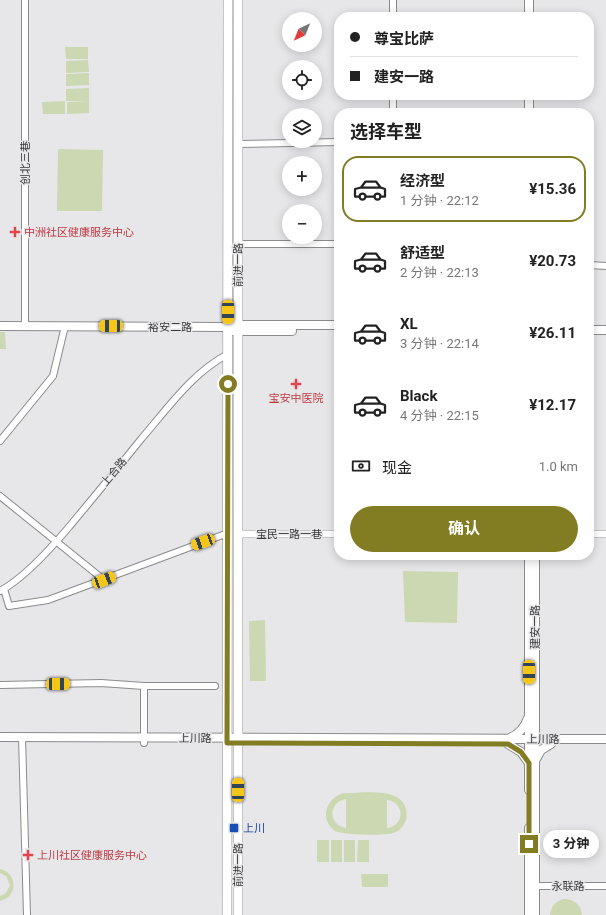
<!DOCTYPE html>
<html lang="zh">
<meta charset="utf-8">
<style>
:root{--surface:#fff;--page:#f6f6f6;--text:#222;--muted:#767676;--line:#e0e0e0;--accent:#827c23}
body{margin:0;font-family:Roboto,"Noto Sans SC",sans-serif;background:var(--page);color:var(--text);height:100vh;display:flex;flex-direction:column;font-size:15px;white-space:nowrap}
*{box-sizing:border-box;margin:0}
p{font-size:13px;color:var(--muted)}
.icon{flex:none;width:22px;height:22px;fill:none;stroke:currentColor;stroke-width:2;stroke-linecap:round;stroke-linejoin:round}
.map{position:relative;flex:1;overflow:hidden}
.panel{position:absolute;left:334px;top:108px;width:260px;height:452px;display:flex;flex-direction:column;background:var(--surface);border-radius:16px;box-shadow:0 2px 10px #0003}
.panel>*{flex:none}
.guide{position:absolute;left:334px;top:12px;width:260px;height:88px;border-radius:16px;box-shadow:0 2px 10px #0003;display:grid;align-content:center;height:88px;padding:0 16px;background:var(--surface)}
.needle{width:26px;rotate:223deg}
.controls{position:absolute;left:282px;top:12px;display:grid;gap:8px}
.controls a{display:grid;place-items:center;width:40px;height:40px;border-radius:50%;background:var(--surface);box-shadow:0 2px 10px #0003;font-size:20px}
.end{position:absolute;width:18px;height:18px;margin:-9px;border:5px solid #827c23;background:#fff;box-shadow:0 0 0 2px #fff}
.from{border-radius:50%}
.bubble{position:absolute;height:28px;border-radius:14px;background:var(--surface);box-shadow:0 2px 10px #0003;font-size:13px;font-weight:700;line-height:28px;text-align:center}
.car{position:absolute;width:12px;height:24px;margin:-12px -6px;border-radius:5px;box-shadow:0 0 3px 1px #0007;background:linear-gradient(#f5c518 24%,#345 0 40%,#f5c518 0 76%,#345 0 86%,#f5c518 0)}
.guide b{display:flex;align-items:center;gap:14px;height:38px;font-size:15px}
.guide b+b{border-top:1px solid var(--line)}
.guide i{width:10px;height:10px;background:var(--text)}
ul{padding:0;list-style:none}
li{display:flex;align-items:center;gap:12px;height:66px;margin:0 8px 6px;padding:0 8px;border:2px solid transparent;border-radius:16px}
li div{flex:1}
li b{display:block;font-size:15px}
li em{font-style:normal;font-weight:700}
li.on{border-color:var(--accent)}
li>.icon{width:36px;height:36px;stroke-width:1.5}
h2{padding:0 16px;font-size:18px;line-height:48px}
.pay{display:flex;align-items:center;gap:10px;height:44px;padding:0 16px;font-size:15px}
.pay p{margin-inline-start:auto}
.cta{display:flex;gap:8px;margin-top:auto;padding:8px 16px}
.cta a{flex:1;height:46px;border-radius:24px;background:var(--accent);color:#fff;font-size:16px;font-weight:700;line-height:46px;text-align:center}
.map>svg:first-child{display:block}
.green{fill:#cbd8b2;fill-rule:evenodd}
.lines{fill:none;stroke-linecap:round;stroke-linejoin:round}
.minor-casing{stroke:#8a8b8c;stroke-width:8}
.tertiary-casing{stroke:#8a8b8c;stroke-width:8}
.secondary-casing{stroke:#8a8b8c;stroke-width:10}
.primary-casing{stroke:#8a8b8c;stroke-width:10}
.minor{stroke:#fff;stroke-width:6}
.tertiary{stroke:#fff;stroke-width:7}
.secondary{stroke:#fff;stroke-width:8}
.primary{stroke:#fff;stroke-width:9}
.route{stroke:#827c23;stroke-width:5}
.health-dot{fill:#e0444e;stroke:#e7e7e9;stroke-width:1.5}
.transit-dot{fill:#1a4fb4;stroke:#e7e7e9;stroke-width:1.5}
.labels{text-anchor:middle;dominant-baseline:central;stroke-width:3;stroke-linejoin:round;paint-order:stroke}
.street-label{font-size:11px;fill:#383839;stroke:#e7e7e9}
.health-label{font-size:11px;fill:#be3a42;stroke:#e7e7e9;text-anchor:start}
.transit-label{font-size:11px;fill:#164399;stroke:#e7e7e9;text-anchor:start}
</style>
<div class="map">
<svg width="606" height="915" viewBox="0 0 606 915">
<rect width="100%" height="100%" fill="#e7e7e9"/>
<path class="green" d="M65 47H88V59H66Z
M88 60 89 72 66 73V61Z
M89 73V85L66 86V74Z
M89 88V101H66V89Z
M65 101V114H43L42 102Z
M89 101V113L67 114V102Z
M58 149 103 150 102 211H57Z
M0 332H5L6 349H0Z
M403 571 458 572 457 623 405 622Z
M265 620 266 681H250L249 621Z
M346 793C363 793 401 787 406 809 407 814 407 819 404 824 402 828 398 832 393 833 384 836 343 835 335 831 318 819 327 795 346 793ZM346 799V828C328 825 328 802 346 799ZM387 800C405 802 405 826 387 828Z
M317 840H329V862H317Z
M331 840H342V862H331Z
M344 840H355V862H344Z
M358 840H369V862H357Z
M0 869C18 873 18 897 0 901V896L6 893 10 885 6 876 0 873Z
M361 874H388V887H362Z
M563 899C574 899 581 904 582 915H550C551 906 555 902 563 899Z"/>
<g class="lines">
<defs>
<path id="minor" d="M393 0V17
M393 113V95
M237 144 339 142
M238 244H339
M589 265 606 266
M25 326V0
M0 441 53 376 65 326
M0 496 104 580
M4 589 9 606 48 600 228 533
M0 591C23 579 52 547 69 527 93 498 118 468 142 438 168 408 192 373 228 354
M0 685 101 683 144 686H215
M22 737 27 915
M144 743V686
M532 886H606"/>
<path id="tertiary" d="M238 534H339
M589 534H606"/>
<path id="secondary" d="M529 17V0
M529 95V113
M0 326 228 327 239 325H339
M589 330H606
M232 331H292
M0 737 606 739
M510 738C519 734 525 727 528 718
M508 744 521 752 529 763
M536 759 541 750 551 744
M529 790V555
M529 915V828
M535 915V555"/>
<path id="primary" d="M238 0V915
M227 915 228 0"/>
</defs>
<use href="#minor" class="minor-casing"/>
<use href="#tertiary" class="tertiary-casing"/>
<use href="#secondary" class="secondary-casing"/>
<use href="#primary" class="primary-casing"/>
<use href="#minor" class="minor"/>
<use href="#tertiary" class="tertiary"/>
<use href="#secondary" class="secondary"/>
<use href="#primary" class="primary"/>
</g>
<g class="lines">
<path class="route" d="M228 384 227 743 508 744 521 752 529 763V844"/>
</g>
<g class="health-dot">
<path d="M13 226h4v4h4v4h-4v4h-4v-4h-4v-4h4z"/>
<path d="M294 378h4v4h4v4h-4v4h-4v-4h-4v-4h4z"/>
<path d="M26 849h4v4h4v4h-4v4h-4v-4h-4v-4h4z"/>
</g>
<rect class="transit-dot" x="229" y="823" width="10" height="10" rx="2"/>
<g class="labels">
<g class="street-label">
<text transform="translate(25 163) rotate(-90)">创北三巷</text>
<text transform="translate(238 265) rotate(-90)">前进一路</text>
<text x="170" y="327">裕安二路</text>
<text transform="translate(114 472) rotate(-50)">上合路</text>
<text x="289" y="534">宝民一路一巷</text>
<text transform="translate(535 627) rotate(-90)">建安一路</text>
<text x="195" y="738">上川路</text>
<text x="543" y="739">上川路</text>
<text transform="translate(238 865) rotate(-90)">前进一路</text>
<text x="568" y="886">永联路</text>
</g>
<g class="health-label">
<text x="24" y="232">中洲社区健康服务中心</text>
<text x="296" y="398" text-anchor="middle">宝安中医院</text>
<text x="37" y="855">上川社区健康服务中心</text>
</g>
<g class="transit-label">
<text x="243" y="828">上川</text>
</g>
</g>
</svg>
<div class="controls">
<a><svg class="needle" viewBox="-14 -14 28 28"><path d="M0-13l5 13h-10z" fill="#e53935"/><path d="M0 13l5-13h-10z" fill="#767676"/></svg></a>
<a><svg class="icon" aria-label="locate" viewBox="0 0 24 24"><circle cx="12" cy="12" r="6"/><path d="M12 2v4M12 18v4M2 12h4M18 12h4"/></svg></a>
<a><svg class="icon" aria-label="layers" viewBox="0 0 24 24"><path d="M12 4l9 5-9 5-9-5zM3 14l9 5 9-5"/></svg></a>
<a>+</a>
<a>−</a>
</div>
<i class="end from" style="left:228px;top:384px"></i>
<i class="end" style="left:529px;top:844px"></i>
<div class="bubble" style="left:543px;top:830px;width:56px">3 分钟</div>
<i class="car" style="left:228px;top:312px;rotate:180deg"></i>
<i class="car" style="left:111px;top:326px;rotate:270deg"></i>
<i class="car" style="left:203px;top:542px;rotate:250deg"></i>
<i class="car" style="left:104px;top:580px;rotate:69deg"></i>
<i class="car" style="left:529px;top:672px;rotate:180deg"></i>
<i class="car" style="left:58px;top:684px;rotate:89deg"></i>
<i class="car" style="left:238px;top:790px;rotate:0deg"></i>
<div class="guide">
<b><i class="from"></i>尊宝比萨</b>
<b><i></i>建安一路</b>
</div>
<section class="panel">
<h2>选择车型</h2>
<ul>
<li class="on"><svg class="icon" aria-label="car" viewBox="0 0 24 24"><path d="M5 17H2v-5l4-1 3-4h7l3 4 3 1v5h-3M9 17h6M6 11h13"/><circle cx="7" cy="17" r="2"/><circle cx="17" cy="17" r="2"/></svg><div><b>经济型</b><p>1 分钟 · 22:12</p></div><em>¥15.36</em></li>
<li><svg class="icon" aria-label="car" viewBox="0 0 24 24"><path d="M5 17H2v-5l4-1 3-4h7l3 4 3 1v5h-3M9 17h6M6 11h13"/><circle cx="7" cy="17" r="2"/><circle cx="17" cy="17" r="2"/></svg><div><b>舒适型</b><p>2 分钟 · 22:13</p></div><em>¥20.73</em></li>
<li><svg class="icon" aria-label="car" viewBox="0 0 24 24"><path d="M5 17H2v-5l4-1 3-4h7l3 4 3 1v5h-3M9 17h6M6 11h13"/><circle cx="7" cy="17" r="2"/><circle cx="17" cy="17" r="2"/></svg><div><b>XL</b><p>3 分钟 · 22:14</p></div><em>¥26.11</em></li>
<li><svg class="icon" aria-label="car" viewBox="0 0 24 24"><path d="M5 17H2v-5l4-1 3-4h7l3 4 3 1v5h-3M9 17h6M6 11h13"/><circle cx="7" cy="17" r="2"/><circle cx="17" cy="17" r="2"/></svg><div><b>Black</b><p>4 分钟 · 22:15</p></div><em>¥12.17</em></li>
</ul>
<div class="pay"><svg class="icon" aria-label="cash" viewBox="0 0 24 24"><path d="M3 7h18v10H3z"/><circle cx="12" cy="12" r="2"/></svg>现金<p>1.0 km</p></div>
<div class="cta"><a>确认</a></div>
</section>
</div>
